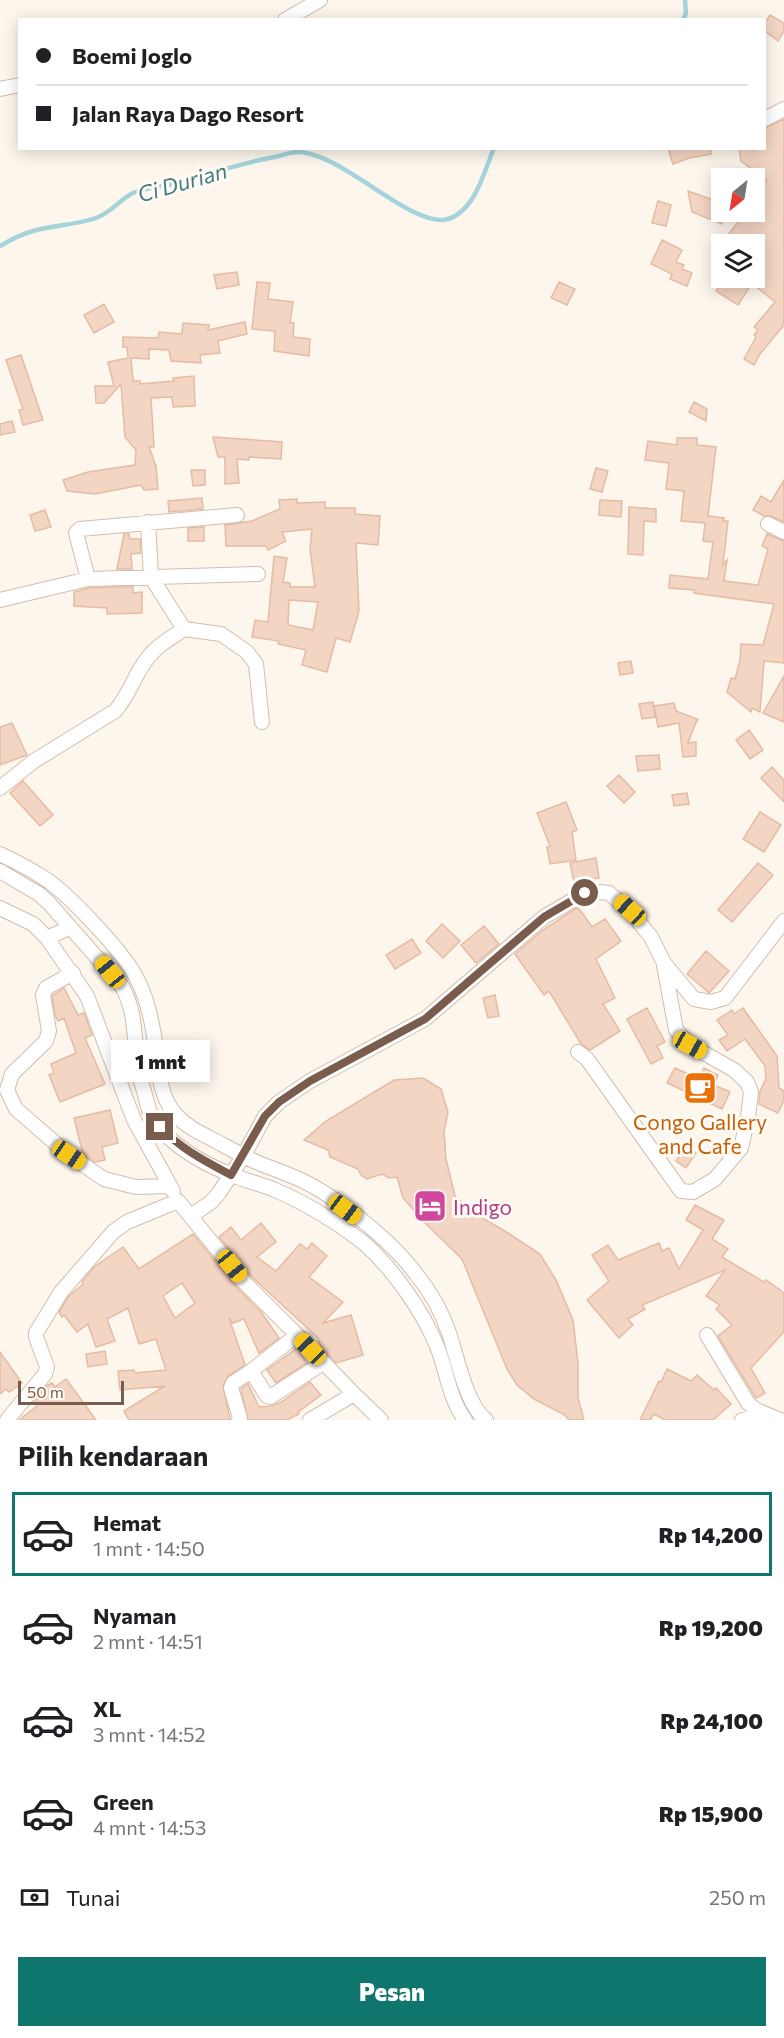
<!DOCTYPE html>
<html lang="id">
<meta charset="utf-8">
<style>
:root{--surface:#fff;--page:#f6f6f6;--text:#202124;--muted:#757577;--line:#e0e0e0;--accent:#0f766e}
body{margin:0;font-family:Commissioner,sans-serif;background:var(--page);color:var(--text);height:100vh;display:flex;flex-direction:column;font-size:22px;white-space:nowrap}
*{box-sizing:border-box;margin:0}
p{font-size:20px;color:var(--muted)}
.icon{flex:none;width:33px;height:33px;fill:none;stroke:currentColor;stroke-width:2;stroke-linecap:round;stroke-linejoin:round}
.map{position:relative;height:1420px;overflow:hidden}
.side{display:flex;flex-direction:column;background:var(--surface);flex:1}
.side>*{flex:none}
.top-card{position:absolute;left:18px;top:18px;width:748px;height:132px;border-radius:0px;box-shadow:0 3px 15px #0003;display:grid;align-content:center;height:132px;padding:0 18px;background:var(--surface)}
.needle{width:39px;rotate:210deg}
.controls{position:absolute;left:711px;top:168px;display:grid;gap:12px}
.controls a{display:grid;place-items:center;width:54px;height:54px;border-radius:0px;background:var(--surface);box-shadow:0 3px 15px #0003;font-size:30px}
.scale{position:absolute;left:18px;bottom:15px;width:106px;box-sizing:border-box;padding-left:6px;border:3px solid #7a5c4d;border-top:0;font-size:16px;line-height:21px;white-space:nowrap;color:#7a5c4d;-webkit-text-stroke:4px #fffaf3;paint-order:stroke}
.end{position:absolute;width:27px;height:27px;margin:-14px;border:8px solid #7a5c4d;background:#fff;box-shadow:0 0 0 3px #fff}
.from{border-radius:50%}
.bubble{position:absolute;height:42px;border-radius:0px;background:var(--surface);box-shadow:0 3px 15px #0003;font-size:20px;font-weight:800;line-height:42px;text-align:center}
.car{position:absolute;width:18px;height:36px;margin:-18px -9px;border-radius:8px;box-shadow:0 0 4px 2px #0007;background:linear-gradient(#f5c518 24%,#345 0 40%,#f5c518 0 76%,#345 0 86%,#f5c518 0)}
.top-card b{display:flex;align-items:center;gap:21px;height:57px;font-size:22px}
.top-card b+b{border-top:2px solid var(--line)}
.top-card i{width:15px;height:15px;background:var(--text)}
ul{padding:0;list-style:none}
li{display:flex;align-items:center;gap:18px;height:84px;margin:0 12px 9px;padding:0 6px;border:3px solid transparent;border-radius:0px}
li div{flex:1}
li b{display:block;font-size:22px}
li em{font-style:normal;font-weight:800}
li.current{border-color:var(--accent)}
li>.icon{width:54px;height:54px;stroke-width:1.5}
h2{padding:0 18px;font-size:27px;line-height:72px}
.pay{display:flex;align-items:center;gap:15px;height:66px;padding:0 18px;font-size:22px}
.pay p{margin-inline-start:auto}
.primary-button{display:flex;gap:12px;margin-top:auto;padding:12px 18px}
.primary-button a{flex:1;height:69px;border-radius:0px;background:var(--accent);color:#fff;font-size:24px;font-weight:800;line-height:69px;text-align:center}
.map>svg:first-child{display:block}
.lines{fill:none;stroke-linecap:round;stroke-linejoin:round}
.stream{stroke:#a5d3da;stroke-width:4.5}
.building{fill:#f3d5c3;stroke:#e6bba3;stroke-width:1.5;fill-rule:evenodd}
.minor-casing{stroke:#d1beb0;stroke-width:16}
.minor{stroke:#fff;stroke-width:14}
.route{stroke:#7a5c4d;stroke-width:8}
.labels{text-anchor:middle;dominant-baseline:central;stroke-width:6;stroke-linejoin:round;paint-order:stroke}
.food-label{font-size:21px;fill:#c56008;stroke:#fffaf3}
.hotel-label{font-size:21px;fill:#b23c85;stroke:#fffaf3;text-anchor:start}
.water-label{font-size:22px;font-style:italic;fill:#437c86;stroke:#fffaf3}
</style>
<div class="map">
<svg width="784" height="1420" viewBox="0 0 784 1420">
<rect width="100%" height="100%" fill="#fdf6ec"/>
<g class="lines">
<path class="stream" d="M683 20 686 13 685 0
M0 246C10 240 22 234 33 231 54 225 76 225 96 218 111 213 119 200 133 193 145 188 160 187 173 184 207 175 240 163 275 157 283 155 293 151 301 152 347 157 413 229 448 219 475 211 484 172 494 148"/>
</g>
<path class="building" d="M770 15 784 23V31L778 41 765 31V23Z
M784 119V325L760 354 754 365 744 359 756 337 754 335 758 330 754 327 775 302 754 285V280L738 305 716 291 725 278H754V244H721L746 212H754V198L767 180 741 161 739 148H765V128Z
M668 148H711V154L689 158 673 164Z
M688 191 722 203V224L692 212Z
M658 201 671 205 666 226 652 223Z
M662 240 682 250 676 262 684 265 682 269 692 273 687 286 670 279 672 274 651 264Z
M237 272 239 285 217 289 214 275Z
M257 282 270 283 268 299 293 302 290 323H294L293 337 310 339 309 356 274 351 275 331 252 329Z
M559 282 575 289 567 305 551 298Z
M104 304 114 322 94 333 84 315Z
M245 322 247 334 218 341 220 353 200 355 201 363 171 361 169 350 149 349V359L131 358 133 381H140V384L174 381 173 378 194 376 195 406 173 407 172 397 151 398 154 447H149L156 466 158 489 144 490 141 485 95 494 67 491 63 480 88 472 135 465 136 450 125 437 121 384 104 403H96L95 386H114L108 362 128 358 127 347H123V337L158 338 159 332 182 334 183 323 209 325 208 330Z
M21 355 43 420 23 425 19 410 23 409 6 360Z
M694 402 707 409 706 421 689 412Z
M12 421 15 432 0 435V424Z
M213 437 282 442 281 459 249 457V460L237 459 239 483 225 484V457H218Z
M677 438H697V445L716 447 708 516 724 518 723 521H728L723 565 727 560 724 581 758 585 768 549 762 546 767 534 784 541V663L764 661 760 712 752 708 751 712 727 692 731 678 735 679 740 660 741 644 763 645 774 604 694 593V590L669 588 670 575 708 579 713 542 703 541 705 523 681 521 684 491 666 489 669 463 645 460 648 441 677 445Z
M596 468 608 471 602 492 590 489Z
M191 470H205V485L193 486Z
M784 480V522L771 516H764L753 510 761 496 771 502Z
M202 498 203 509 169 512 168 501Z
M297 499V503L325 502V508H355V514L380 516 378 545 356 543 359 611 350 642 336 638 327 672 302 665 306 650 278 644 279 641 252 637 255 620 268 622 274 556 287 558 283 582 290 583V587H315L310 549 312 529 282 532 286 541 268 550 266 546H226L225 525 252 521 280 509 279 500ZM289 600 318 602 313 630 288 625Z
M600 500 622 501 621 517 599 515Z
M629 507 656 509V522L644 521 643 555 628 554Z
M45 510 51 527 35 531 30 515Z
M204 527V541H188V528Z
M124 534H129L130 539H140L141 553 131 554 132 569H117Z
M113 587H133V593L142 592V613L107 614V608L74 606V592L89 588Z
M631 661 633 673 620 675 618 663Z
M784 676V722L763 713Z
M653 702 655 717 642 719 639 704Z
M674 703 676 711 699 720H697L688 743 696 742V756L683 757 679 723 658 727 654 706Z
M12 723 27 755 0 765V727Z
M749 730 763 750 750 759 736 740Z
M659 755 660 769 638 771 636 756Z
M772 767 784 780V802L761 778Z
M619 775 635 792 624 803 607 786Z
M23 781 53 815 40 826 10 793Z
M687 793 689 804 674 806 672 795Z
M566 802 577 830 572 832 576 860 550 864 547 847 550 846 537 813Z
M760 812 781 825 764 852 743 839Z
M596 858 599 878 574 882 570 863Z
M758 863 773 875 732 922 718 910Z
M578 907 592 927 605 919 621 941 596 959 615 998 603 1004 620 1031 590 1050 581 1044 549 991 544 995 515 954 543 930Z
M442 924 460 941 443 958 426 941Z
M484 926 499 944 476 963 461 945Z
M412 939 421 953 395 969 386 955Z
M706 951 729 971 709 993 687 974Z
M64 988 78 1015 84 1013 92 1035 85 1038 105 1084 60 1102 49 1075 54 1073 51 1064 76 1053 64 1018 58 1021 55 1015 52 996Z
M495 995 499 1016 488 1018 483 998Z
M647 1008 665 1042 657 1046 663 1058 651 1064 627 1019Z
M743 1008 777 1056 779 1088 784 1091V1100L778 1113 759 1104 760 1091 766 1079 765 1066 745 1039 727 1051 719 1040 728 1035 717 1020 732 1010 734 1014Z
M675 1068 699 1079 704 1068 718 1075 714 1085 730 1092 722 1109 667 1083Z
M423 1078 441 1089 448 1112 444 1132 446 1159 455 1196 474 1213 508 1233 540 1254 556 1280 573 1320 578 1363V1398L584 1420H569L565 1415 534 1399 517 1385 507 1369 462 1259 426 1224 403 1198 397 1177 389 1178 382 1174 367 1179 361 1175 358 1169 330 1157 328 1150 304 1140 326 1121 394 1080Z
M110 1110 118 1143 102 1147 105 1160 95 1162 83 1154 74 1118Z
M686 1146 696 1153 686 1168 676 1161Z
M695 1205 724 1220 712 1239 728 1249 722 1257 764 1282 766 1280 784 1293V1332L751 1368 765 1393 756 1398 718 1336 732 1325 716 1309 720 1305 706 1296 725 1270 642 1305 645 1309 628 1319 633 1325 619 1338 587 1300 609 1281 592 1255 608 1245 618 1260 659 1243 662 1251 669 1248 679 1269 703 1230 686 1220Z
M261 1223 276 1242 257 1257 276 1271 300 1244 307 1249 312 1243 327 1256 309 1277 343 1302 323 1323 351 1315 363 1355 336 1363 321 1347 318 1338 252 1277 219 1237 231 1227 241 1240Z
M193 1234 238 1289 261 1312 279 1338 259 1353 244 1319 233 1323 229 1318 245 1365 228 1376 223 1385 230 1420H129L124 1411 165 1386 120 1390 118 1371 134 1370 135 1373 166 1370 156 1339 139 1344 128 1308 107 1319 115 1341 96 1347 88 1324 77 1332 64 1315 62 1317 59 1312 68 1297 83 1284 82 1282 94 1267 123 1247 139 1269ZM182 1283 195 1303 175 1318 163 1296Z
M297 1348 307 1363 276 1383 267 1370Z
M105 1351 107 1364 88 1367 86 1354Z
M0 1352 22 1383 9 1392 6 1389 0 1394Z
M667 1369 691 1381 697 1375 714 1390 716 1388 731 1404 713 1420H665L654 1414 650 1420H640L659 1381 661 1382Z
M66 1379 96 1420H19L37 1406 34 1402 46 1386 52 1383 55 1387Z
M310 1382 321 1395 298 1412 299 1414 287 1420H248L241 1389 248 1384 259 1407 272 1406 281 1402Z"/>
<g class="lines">
<defs>
<path id="minor" d="M285 20 320 0
M0 89 20 85
M765 119 784 109
M148 522 151 577 184 629
M768 524 784 532
M88 579 76 533 80 529 237 515
M0 600 88 579 258 574
M0 788 34 761 115 711C129 696 134 675 147 659 156 646 171 638 184 629L221 634 247 652 256 664 262 722
M0 854C15 861 30 869 44 878 68 893 123 952 136 977 144 992 149 1008 152 1025 159 1054 155 1092 176 1115 187 1127 200 1133 214 1140 227 1147 241 1155 254 1161 270 1168 286 1173 301 1180 337 1197 393 1242 416 1274 430 1291 442 1312 449 1333 457 1356 466 1405 486 1420
M0 871 39 894 49 903 121 985C136 1010 134 1036 137 1064 139 1074 142 1085 145 1095 147 1104 149 1113 154 1121 172 1146 204 1164 232 1175 246 1181 261 1184 275 1190 304 1202 340 1224 365 1244 392 1268 422 1310 436 1344 447 1369 448 1397 465 1420
M0 908 33 924 47 938 69 928
M47 938 87 996 134 1120 173 1191
M73 973 46 988 43 995 49 1031 46 1041 12 1074 7 1090 16 1109 69 1155 104 1179 136 1187 170 1186
M578 1052 587 1059 681 1191 693 1192 715 1179 741 1148 748 1117 751 1092 747 1082 734 1070 690 1045 676 1030 664 965
M191 1216 211 1202 219 1193 244 1155 265 1116 279 1102 310 1081 425 1019 544 917 585 893 600 892 609 893 630 911 651 937 664 963 694 999 711 1002 725 998 784 921
M707 1335 748 1403 756 1410 780 1420
M251 1371 297 1335 354 1394
M7 1420 45 1374 47 1367 36 1337V1333L61 1292 113 1232 127 1222 178 1201 245 1283 297 1335
M239 1420 240 1418 231 1388 233 1383 251 1371 267 1396 270 1397 323 1363
M310 1420 354 1394 381 1420
M742 1420 766 1415"/>
</defs>
<use href="#minor" class="minor-casing"/>
<use href="#minor" class="minor"/>
</g>
<g class="lines">
<path class="route" d="M160 1127C181 1149 205 1161 231 1175L265 1116 279 1102 310 1081 425 1019 544 917 585 893"/>
</g>
<defs>
<symbol id="cafe-square" viewBox="-11 -11 22 22"><rect x="-9" y="-9" width="18" height="18" rx="4" fill="#e8710a" stroke="#fffaf3"/><path d="M-5.5-4.5H6V0H3Q3 3.5 0 3.5H-2.5Q-5.5 3.5-5.5 0ZM3-3.2v2h1.7v-2ZM-6 4.5H4V6H-6Z" fill="#fff"/></symbol>
<symbol id="hotel-square" viewBox="-11 -11 22 22"><rect x="-9" y="-9" width="18" height="18" rx="4" fill="#d1479c" stroke="#fffaf3"/><path d="M-6-4.5h1.5V1H6V5H4.5V3h-9V5H-6ZM-4 0a1.8 1.8 0 1 1 3.6 0ZM.5 0V-2.5h3Q6-2.5 6 0Z" fill="#fff"/></symbol>
</defs>
<g fill-rule="evenodd">
<use href="#cafe-square" x="681" y="1069" width="38" height="38"/>
<use href="#hotel-square" x="411" y="1187" width="38" height="38"/>
</g>
<g class="labels">
<g class="food-label">
<text x="700" y="1121">Congo Gallery<tspan x="700" dy="24">and Cafe</tspan></text>
</g>
<g class="hotel-label">
<text x="453" y="1206">Indigo</text>
</g>
<g class="water-label">
<text transform="translate(182 182) rotate(-16)">Ci Durian</text>
</g>
</g>
</svg>
<div class="controls">
<a><svg class="needle" viewBox="-14 -14 28 28"><path d="M0-13l5 13h-10z" fill="#e53935"/><path d="M0 13l5-13h-10z" fill="#757577"/></svg></a>
<a><svg class="icon" aria-label="layers" viewBox="0 0 24 24"><path d="M12 4l9 5-9 5-9-5zM3 14l9 5 9-5"/></svg></a>
</div>
<div class="scale">50 m</div>
<i class="end from" style="left:585px;top:893px"></i>
<i class="end" style="left:160px;top:1127px"></i>
<div class="bubble" style="left:111px;top:1040px;width:99px">1 mnt</div>
<i class="car" style="left:630px;top:910px;rotate:312deg"></i>
<i class="car" style="left:110px;top:972px;rotate:321deg"></i>
<i class="car" style="left:690px;top:1045px;rotate:119deg"></i>
<i class="car" style="left:69px;top:1155px;rotate:124deg"></i>
<i class="car" style="left:345px;top:1209px;rotate:127deg"></i>
<i class="car" style="left:232px;top:1266px;rotate:141deg"></i>
<i class="car" style="left:310px;top:1349px;rotate:316deg"></i>
<div class="top-card">
<b><i class="from"></i>Boemi Joglo</b>
<b><i></i>Jalan Raya Dago Resort</b>
</div>
</div>
<section class="side">
<h2>Pilih kendaraan</h2>
<ul>
<li class="current"><svg class="icon" aria-label="car" viewBox="0 0 24 24"><path d="M5 17H2v-5l4-1 3-4h7l3 4 3 1v5h-3M9 17h6M6 11h13"/><circle cx="7" cy="17" r="2"/><circle cx="17" cy="17" r="2"/></svg><div><b>Hemat</b><p>1 mnt · 14:50</p></div><em>Rp 14,200</em></li>
<li><svg class="icon" aria-label="car" viewBox="0 0 24 24"><path d="M5 17H2v-5l4-1 3-4h7l3 4 3 1v5h-3M9 17h6M6 11h13"/><circle cx="7" cy="17" r="2"/><circle cx="17" cy="17" r="2"/></svg><div><b>Nyaman</b><p>2 mnt · 14:51</p></div><em>Rp 19,200</em></li>
<li><svg class="icon" aria-label="car" viewBox="0 0 24 24"><path d="M5 17H2v-5l4-1 3-4h7l3 4 3 1v5h-3M9 17h6M6 11h13"/><circle cx="7" cy="17" r="2"/><circle cx="17" cy="17" r="2"/></svg><div><b>XL</b><p>3 mnt · 14:52</p></div><em>Rp 24,100</em></li>
<li><svg class="icon" aria-label="car" viewBox="0 0 24 24"><path d="M5 17H2v-5l4-1 3-4h7l3 4 3 1v5h-3M9 17h6M6 11h13"/><circle cx="7" cy="17" r="2"/><circle cx="17" cy="17" r="2"/></svg><div><b>Green</b><p>4 mnt · 14:53</p></div><em>Rp 15,900</em></li>
</ul>
<div class="pay"><svg class="icon" aria-label="cash" viewBox="0 0 24 24"><path d="M3 7h18v10H3z"/><circle cx="12" cy="12" r="2"/></svg>Tunai<p>250 m</p></div>
<div class="primary-button"><a>Pesan</a></div>
</section>
